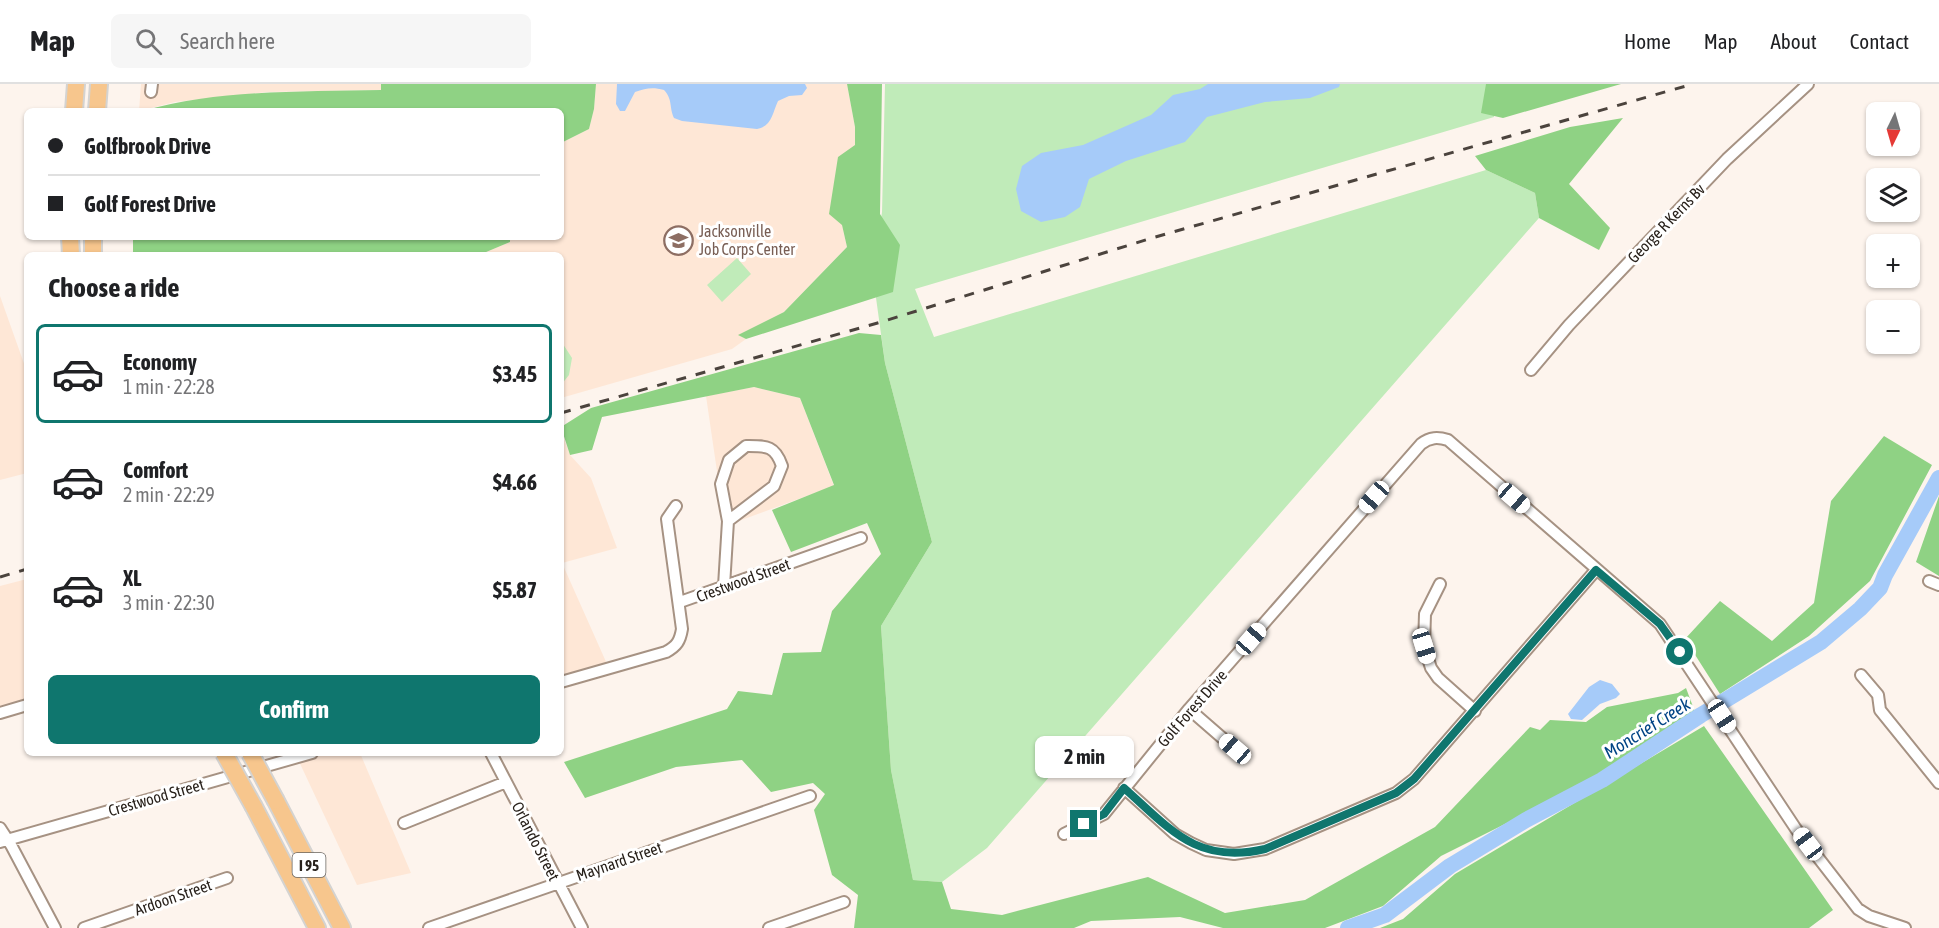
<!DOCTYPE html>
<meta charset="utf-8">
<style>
:root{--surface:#fff;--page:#f6f6f6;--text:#202124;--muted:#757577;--line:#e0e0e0;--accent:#0f766e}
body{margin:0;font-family:"Asap Condensed",sans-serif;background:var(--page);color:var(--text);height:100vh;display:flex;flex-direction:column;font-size:22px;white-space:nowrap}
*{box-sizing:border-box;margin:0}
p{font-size:20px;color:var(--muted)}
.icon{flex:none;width:33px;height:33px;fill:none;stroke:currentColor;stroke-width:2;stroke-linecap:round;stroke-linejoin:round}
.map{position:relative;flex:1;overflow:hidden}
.sheet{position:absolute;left:24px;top:168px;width:540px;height:504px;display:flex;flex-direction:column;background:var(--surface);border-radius:9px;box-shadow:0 2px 4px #0004}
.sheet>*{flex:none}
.guide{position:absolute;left:24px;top:24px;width:540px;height:132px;border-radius:9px;box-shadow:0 2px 4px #0004;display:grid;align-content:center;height:132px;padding:0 24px;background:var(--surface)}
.needle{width:39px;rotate:185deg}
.controls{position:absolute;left:1866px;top:18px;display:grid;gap:12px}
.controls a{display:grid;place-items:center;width:54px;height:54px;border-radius:9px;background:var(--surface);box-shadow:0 2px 4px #0004;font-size:30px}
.end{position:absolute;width:27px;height:27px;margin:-14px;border:8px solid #0f766e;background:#fff;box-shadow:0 0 0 3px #fff}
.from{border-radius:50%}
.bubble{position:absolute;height:42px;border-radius:9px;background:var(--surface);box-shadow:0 2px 4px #0004;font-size:20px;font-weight:700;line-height:42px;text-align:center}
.car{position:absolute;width:18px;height:36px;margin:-18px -9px;border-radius:8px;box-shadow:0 0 4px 2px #0007;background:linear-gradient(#fff 24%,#345 0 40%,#fff 0 76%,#345 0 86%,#fff 0)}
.guide b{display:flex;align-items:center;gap:21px;height:57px;font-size:22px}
.guide b+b{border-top:2px solid var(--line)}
.guide i{width:15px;height:15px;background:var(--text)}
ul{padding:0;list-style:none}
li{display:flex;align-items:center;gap:18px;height:99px;margin:0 12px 9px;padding:0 12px;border:3px solid transparent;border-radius:9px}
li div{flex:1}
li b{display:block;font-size:22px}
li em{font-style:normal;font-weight:700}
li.active{border-color:var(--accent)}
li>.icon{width:54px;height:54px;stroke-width:1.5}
h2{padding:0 24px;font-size:27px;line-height:72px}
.button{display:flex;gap:12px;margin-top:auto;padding:12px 24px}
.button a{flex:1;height:69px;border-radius:9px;background:var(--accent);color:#fff;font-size:24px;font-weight:700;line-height:69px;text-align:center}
header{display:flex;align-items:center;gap:36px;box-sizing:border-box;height:84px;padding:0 30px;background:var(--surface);border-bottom:2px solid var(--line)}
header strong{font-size:28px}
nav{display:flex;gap:33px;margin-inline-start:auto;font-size:21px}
.search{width:420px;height:54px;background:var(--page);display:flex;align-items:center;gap:15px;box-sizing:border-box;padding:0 21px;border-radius:9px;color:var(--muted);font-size:22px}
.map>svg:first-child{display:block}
.built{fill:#fee7d6}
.green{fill:#c0ebb9}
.forest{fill:#8fd284}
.water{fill:#a6cbf9}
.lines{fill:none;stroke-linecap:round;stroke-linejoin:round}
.river{stroke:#a6cbf9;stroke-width:16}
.minor-casing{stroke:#a69283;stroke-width:14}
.highway-casing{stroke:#d4d3d1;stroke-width:20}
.minor{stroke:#fff;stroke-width:10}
.highway{stroke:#f7c68d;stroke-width:16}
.rail{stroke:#4b433d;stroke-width:3;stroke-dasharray:10 10;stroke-linecap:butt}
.highway-bridge-casing{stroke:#d4d3d1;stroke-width:20;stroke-linecap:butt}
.highway-bridge{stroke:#f7c68d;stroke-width:16}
.route{stroke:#0f766e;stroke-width:8}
.labels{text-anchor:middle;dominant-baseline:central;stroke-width:6;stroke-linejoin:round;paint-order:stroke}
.shield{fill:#fff;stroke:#68645f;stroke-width:1.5}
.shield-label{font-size:15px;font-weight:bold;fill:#28211b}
.street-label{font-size:16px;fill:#28211b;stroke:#fff}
.education-label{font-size:16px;fill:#785e54;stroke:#fff;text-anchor:start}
.water-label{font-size:18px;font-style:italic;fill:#004485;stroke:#fff}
</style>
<header>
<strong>Map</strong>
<div class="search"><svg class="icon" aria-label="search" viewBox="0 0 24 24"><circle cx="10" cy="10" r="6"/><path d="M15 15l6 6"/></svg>Search here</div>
<nav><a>Home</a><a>Map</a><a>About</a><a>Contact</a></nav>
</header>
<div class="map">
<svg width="1939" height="844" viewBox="0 0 1939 844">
<rect width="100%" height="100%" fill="#fdf4ed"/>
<path class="built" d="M141 0H381V6L268 8 175 18 139 27Z
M596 0H847L855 43V61L842 141 847 163 784 228 739 251 746 255 732 265 561 314V171H479L510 158V153H561V59L589 45 594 25Z
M0 212 27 288V389L0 396Z
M754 303 800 314 834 402 725 442 706 312Z
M561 346 570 371 591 394 617 464 562 479 607 580 561 593Z
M27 495V627L0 635V502Z
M295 669H360L411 789 357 801Z"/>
<path class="green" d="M885 0H1496L1494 33 915 205 934 253 1486 86 1535 109 1539 134 987 764 942 798 913 796 891 686 881 542 932 458 885 279 873 192 882 128Z
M737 174 751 190 722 218 707 201Z
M561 257 572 274 569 291 561 301Z"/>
<path class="forest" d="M381 0H596L594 25 589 45 561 59V27H143C220 5 302 8 381 6Z
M847 0H882L880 130 900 161 893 208 746 255 738 251 784 228 847 163 842 141 829 130 838 73 855 61V43Z
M1486 0H1621L1503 34 1481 29Z
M1623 34 1569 100 1610 144 1599 166 1539 134 1535 109 1486 86 1475 72 1570 43Z
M133 153H510V158L479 171H133Z
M859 249 881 251 885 279 932 458 881 542 891 686 913 796 942 798 951 825 1002 831 1148 793 1225 829 1305 816 1435 743 1530 643 1540 646 1550 636 1586 638 1607 623 1678 609 1686 604 1695 628 1601 692 1441 772 1383 822 1325 844H1223L1180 833 1091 837 1074 844H854L858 811 832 791 814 726 825 710 813 699 771 708 742 676 676 683 585 714 564 678 727 625 738 607 772 611 783 569 821 568 832 527 881 470 867 439 791 468 772 426 834 401 800 314 754 303 602 333 592 366 570 371 561 343 591 324Z
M1884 352 1932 381 1870 497 1809 552 1720 610 1685 555 1720 517 1772 557 1814 519 1831 417Z
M1939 412V492L1916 478Z
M1704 642 1833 826 1809 844H1380L1403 835 1455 790Z"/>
<path class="water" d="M617 0H805L807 4 802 11 789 12 778 17C772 30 772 42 757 45L682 37 674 34C669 23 673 16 664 6 653 3 646 4 635 8L625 27H620L616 20Z
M1208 0H1340L1339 3 1310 14 1265 18 1207 33 1185 58 1126 77 1089 95 1080 123 1065 133 1041 138 1021 127 1016 105 1022 82 1041 69 1083 61 1151 31 1173 11 1200 5Z
M1600 596 1612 600 1620 610 1616 614 1600 620 1582 636 1571 635 1568 630 1589 603Z"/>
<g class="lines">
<path class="river" d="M1348 844 1385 831 1450 782 1526 736 1602 696 1701 631 1821 558 1860 525 1880 504 1885 491 1939 394"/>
<defs>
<path id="minor" d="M151 8 152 0
M1531 286 1569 241 1727 75 1808 0
M1929 497 1939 501
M1440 500 1425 530 1424 562 1431 584 1438 594 1475 627
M724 502 728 437 774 402 782 382C775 361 766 362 746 362L729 376 721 400 728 437
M680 518 861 454
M1861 591 1878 611 1880 626 1939 699
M561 598 666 568C677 562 680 557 682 545L667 435 676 422
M1189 625 1235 665
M0 629 27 621
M491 669 582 844
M1124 704 1175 750 1191 759 1206 766 1234 770 1265 765 1396 709 1414 695 1596 486
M404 739 506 698
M0 744 11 761 55 844
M1064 750 1104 730 1189 625 1421 360C1430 353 1438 353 1448 356L1660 540 1796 745 1858 825 1869 832 1905 844
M0 758 312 669
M84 844 227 794
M429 844 810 712
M769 844 844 818"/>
<path id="highway" d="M74 27 76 0
M97 27 99 0
M70 153 71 171
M93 153V171
M276 717 342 844
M254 723 317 844"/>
</defs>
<use href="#minor" class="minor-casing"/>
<use href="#highway" class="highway-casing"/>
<use href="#minor" class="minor"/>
<use href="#highway" class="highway"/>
<path class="rail" d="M561 329 881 238 1152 154 1693 0
M0 493 27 485"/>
<defs>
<path id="highway-bridge" d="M224 669 254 723
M250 669 276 717"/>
</defs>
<use href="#highway-bridge" class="highway-bridge-casing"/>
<use href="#highway-bridge" class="highway-bridge"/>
</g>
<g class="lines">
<path class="route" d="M1084 740 1104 730 1124 704C1170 745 1197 781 1265 765L1396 709 1414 695 1596 486 1660 540 1680 568"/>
</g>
<defs>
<symbol id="university-ring" viewBox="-11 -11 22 22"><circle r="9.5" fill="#fff" stroke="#8d6e63" stroke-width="1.5"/><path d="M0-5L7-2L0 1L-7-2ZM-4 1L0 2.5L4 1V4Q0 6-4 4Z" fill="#8d6e63"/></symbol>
</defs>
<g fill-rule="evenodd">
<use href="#university-ring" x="662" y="140" width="33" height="33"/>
</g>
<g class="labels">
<rect class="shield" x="292.5" y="769" width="33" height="24" rx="4.5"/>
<g class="shield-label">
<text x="309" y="781">I 95</text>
</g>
<g class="street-label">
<text transform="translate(1666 139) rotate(-46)">George R Kerns Bv</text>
<text transform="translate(743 496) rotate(-20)">Crestwood Street</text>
<text transform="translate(1192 624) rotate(-49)">Golf Forest Drive</text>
<text transform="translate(156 713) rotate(-16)">Crestwood Street</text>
<text transform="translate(536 757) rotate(63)">Orlando Street</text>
<text transform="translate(619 777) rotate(-19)">Maynard Street</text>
<text transform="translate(173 813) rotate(-19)">Ardoon Street</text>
</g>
<g class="education-label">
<text x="699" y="147">Jacksonville<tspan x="699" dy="18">Job Corps Center</tspan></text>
</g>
<g class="water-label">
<text transform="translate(1647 644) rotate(-32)">Moncrief Creek</text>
</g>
</g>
</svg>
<div class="controls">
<a><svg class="needle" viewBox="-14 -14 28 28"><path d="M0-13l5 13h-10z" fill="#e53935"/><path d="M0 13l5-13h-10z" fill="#757577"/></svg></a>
<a><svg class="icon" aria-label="layers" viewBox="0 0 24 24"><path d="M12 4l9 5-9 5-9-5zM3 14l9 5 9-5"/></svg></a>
<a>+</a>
<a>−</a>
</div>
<i class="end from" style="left:1680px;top:568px"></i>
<i class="end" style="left:1084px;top:740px"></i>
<div class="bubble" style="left:1035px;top:652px;width:99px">2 min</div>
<i class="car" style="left:1374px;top:413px;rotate:221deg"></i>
<i class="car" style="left:1514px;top:414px;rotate:131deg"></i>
<i class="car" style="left:1251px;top:555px;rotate:41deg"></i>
<i class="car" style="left:1424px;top:562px;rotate:163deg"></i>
<i class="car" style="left:1722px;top:632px;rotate:147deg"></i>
<i class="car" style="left:1235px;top:665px;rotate:311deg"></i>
<i class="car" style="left:1808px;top:760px;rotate:323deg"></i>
<div class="guide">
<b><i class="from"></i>Golfbrook Drive</b>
<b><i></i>Golf Forest Drive</b>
</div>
<section class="sheet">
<h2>Choose a ride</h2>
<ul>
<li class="active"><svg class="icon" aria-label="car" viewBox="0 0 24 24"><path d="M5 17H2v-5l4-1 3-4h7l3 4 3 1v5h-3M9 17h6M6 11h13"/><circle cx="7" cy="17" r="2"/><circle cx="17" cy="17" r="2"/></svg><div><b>Economy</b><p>1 min · 22:28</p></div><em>$3.45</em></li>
<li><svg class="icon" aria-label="car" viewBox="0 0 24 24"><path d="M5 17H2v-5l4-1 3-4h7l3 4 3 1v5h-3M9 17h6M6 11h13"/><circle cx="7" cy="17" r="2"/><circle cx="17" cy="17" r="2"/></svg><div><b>Comfort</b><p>2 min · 22:29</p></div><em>$4.66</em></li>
<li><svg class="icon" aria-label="car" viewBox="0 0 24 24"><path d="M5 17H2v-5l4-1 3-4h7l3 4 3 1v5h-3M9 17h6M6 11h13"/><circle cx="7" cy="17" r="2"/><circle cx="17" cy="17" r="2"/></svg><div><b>XL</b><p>3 min · 22:30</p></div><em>$5.87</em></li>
</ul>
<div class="button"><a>Confirm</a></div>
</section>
</div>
